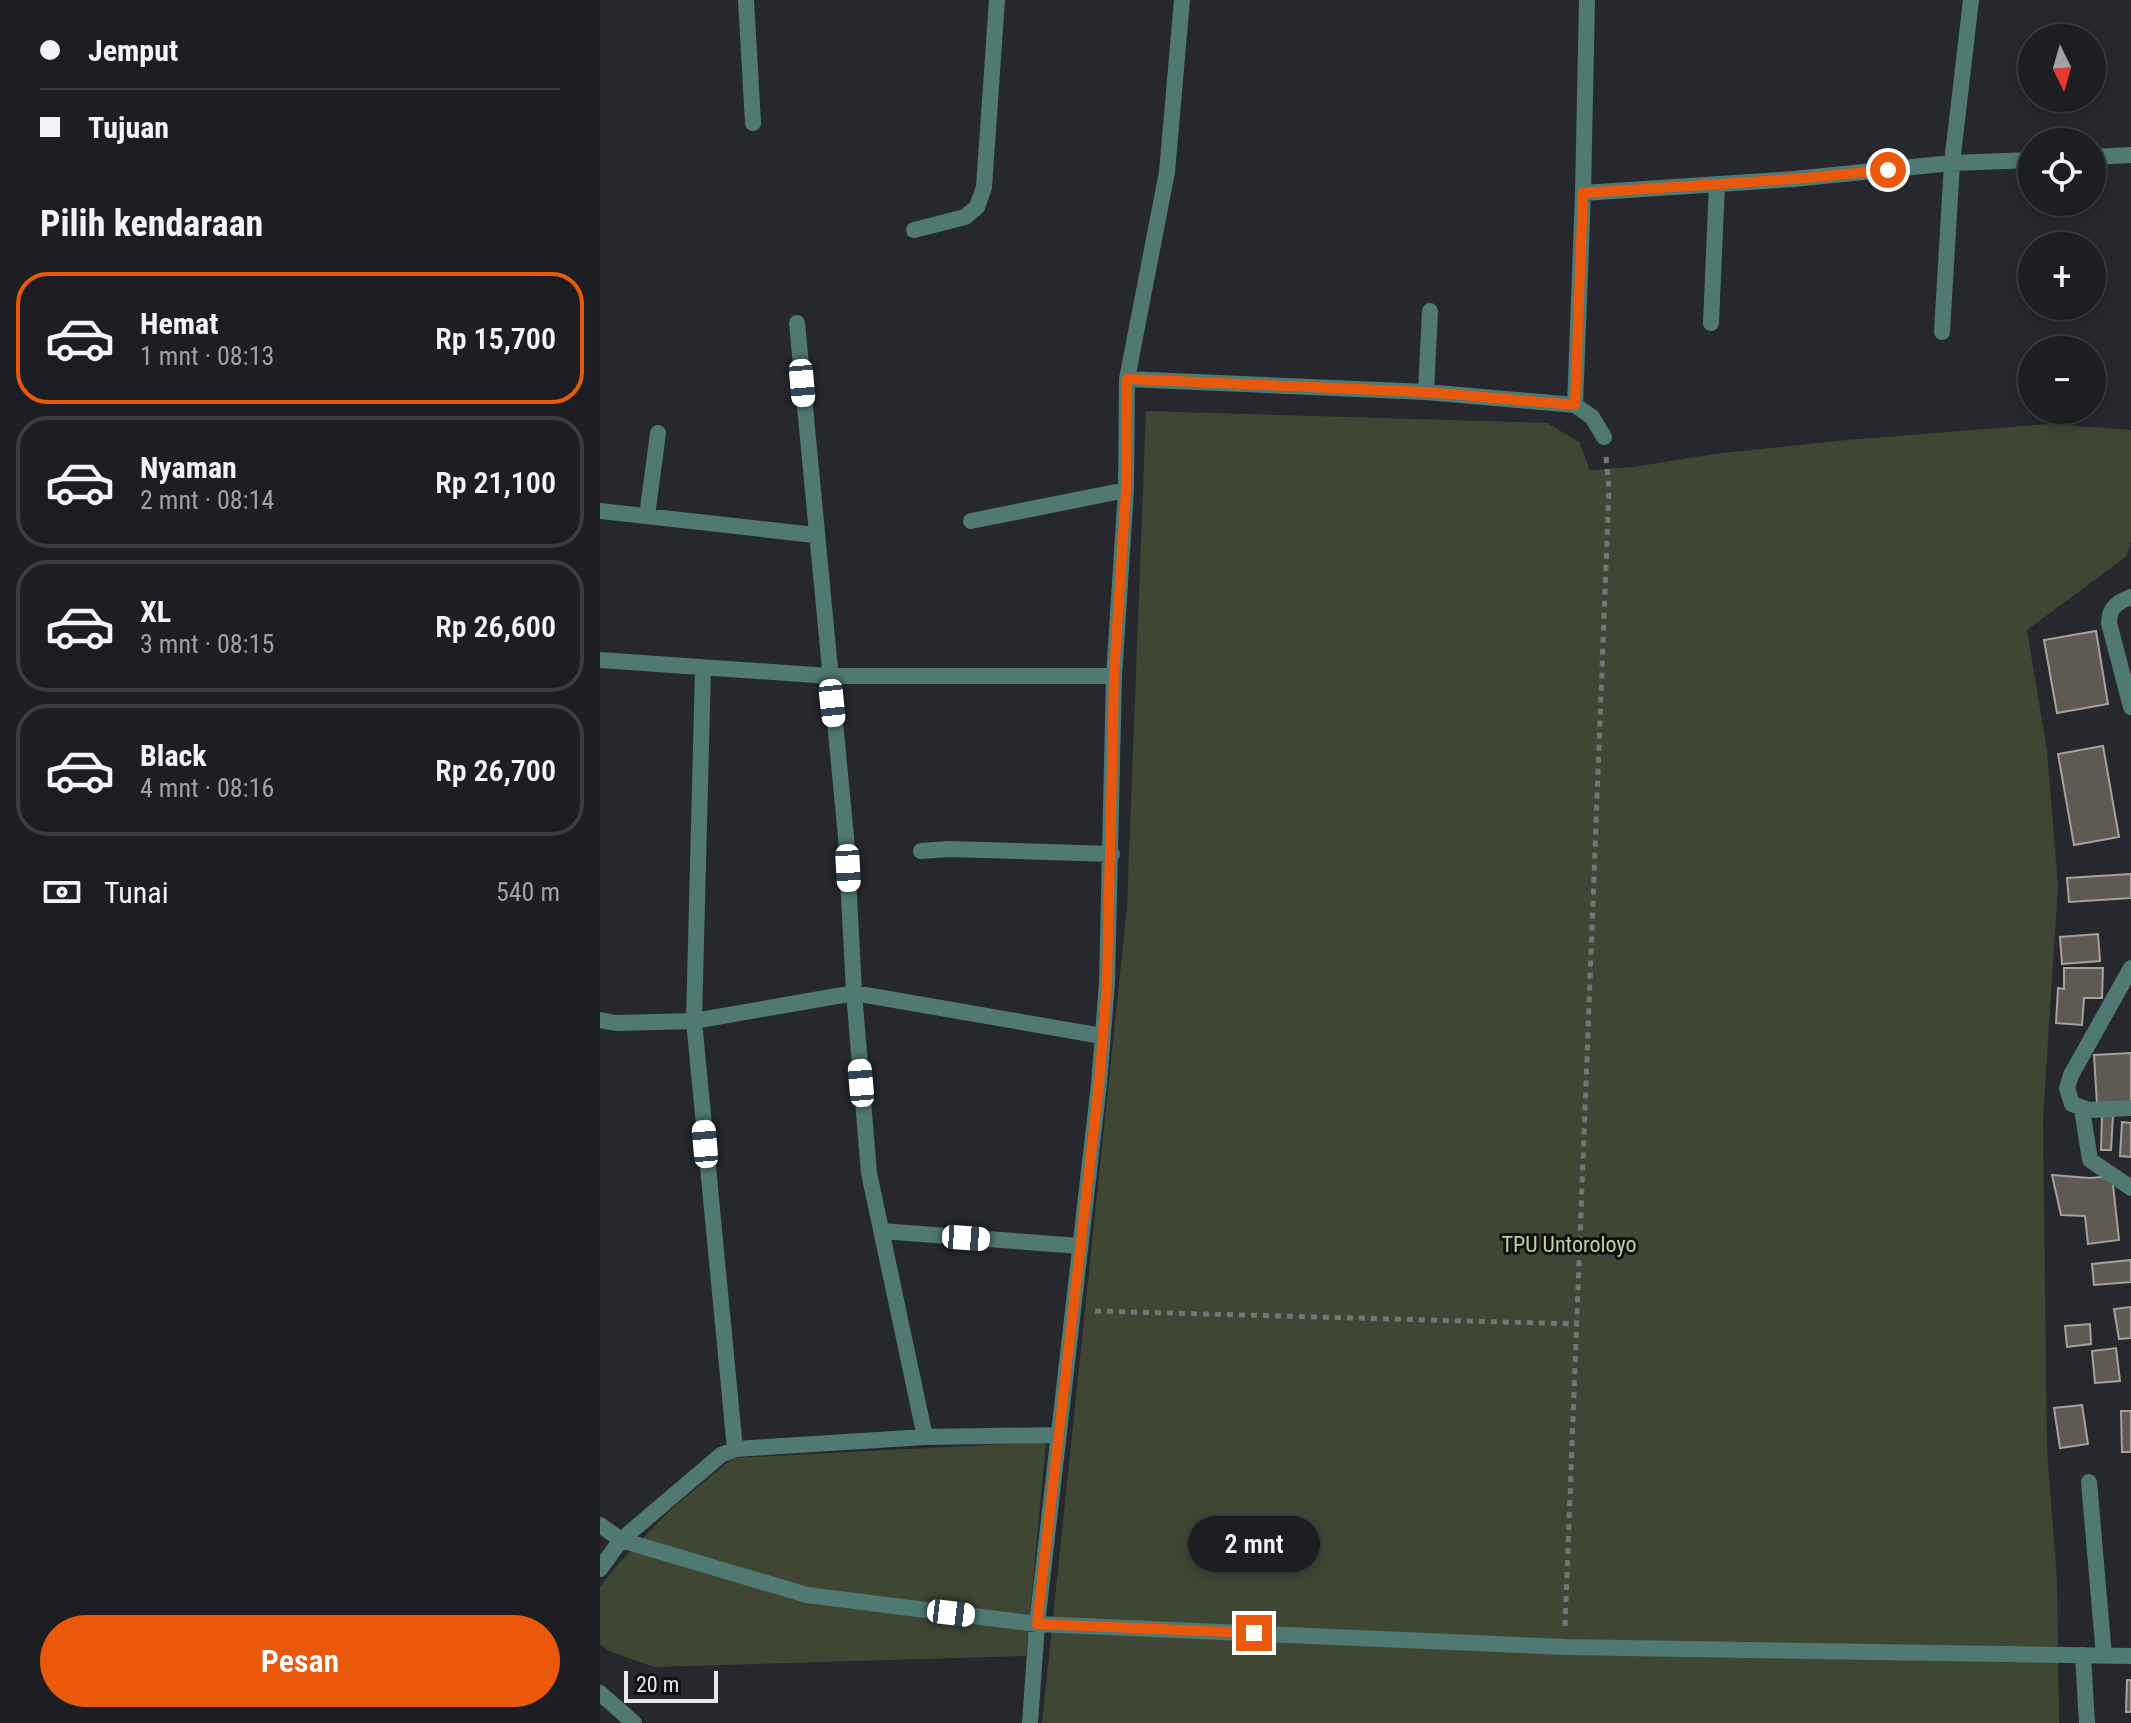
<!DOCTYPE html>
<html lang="id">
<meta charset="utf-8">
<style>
:root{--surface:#1d1e22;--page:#25272a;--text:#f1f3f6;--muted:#a0a2a5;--line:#3b3c40;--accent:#ea580c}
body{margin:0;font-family:"Roboto Condensed",sans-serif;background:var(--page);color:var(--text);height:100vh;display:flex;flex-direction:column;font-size:30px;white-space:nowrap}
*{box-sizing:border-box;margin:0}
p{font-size:26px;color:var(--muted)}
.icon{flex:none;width:44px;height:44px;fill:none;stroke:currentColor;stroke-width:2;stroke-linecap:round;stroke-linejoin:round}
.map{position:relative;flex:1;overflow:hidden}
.panel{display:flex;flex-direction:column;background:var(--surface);width:600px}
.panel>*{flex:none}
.hud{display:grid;align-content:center;height:176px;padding:0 40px;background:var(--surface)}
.needle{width:52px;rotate:175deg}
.buttons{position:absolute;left:1418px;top:24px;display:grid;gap:16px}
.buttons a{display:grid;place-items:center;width:88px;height:88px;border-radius:50%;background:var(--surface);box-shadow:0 4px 12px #0003,0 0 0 2px var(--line);font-size:40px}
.scale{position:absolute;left:24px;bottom:20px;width:94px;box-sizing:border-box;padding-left:8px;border:4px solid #e7e7ec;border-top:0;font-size:22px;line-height:28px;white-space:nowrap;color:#e7e7ec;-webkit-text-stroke:6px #111114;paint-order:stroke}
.end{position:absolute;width:36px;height:36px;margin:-18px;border:10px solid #ea580c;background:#fff;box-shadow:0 0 0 4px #fff}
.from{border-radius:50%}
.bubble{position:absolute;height:56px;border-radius:28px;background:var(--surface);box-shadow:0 4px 12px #0003,0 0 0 2px var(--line);font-size:26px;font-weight:600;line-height:56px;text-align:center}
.car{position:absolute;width:24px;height:48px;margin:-24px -12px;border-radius:10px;box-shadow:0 0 6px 2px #0007;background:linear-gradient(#fff 24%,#345 0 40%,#fff 0 76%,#345 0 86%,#fff 0)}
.hud b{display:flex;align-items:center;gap:28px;height:76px;font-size:30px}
.hud b+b{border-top:2px solid var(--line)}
.hud i{width:20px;height:20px;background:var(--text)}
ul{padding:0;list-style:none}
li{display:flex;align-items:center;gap:24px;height:132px;margin:0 16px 12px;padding:0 24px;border:4px solid var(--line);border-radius:32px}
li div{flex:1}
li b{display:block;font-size:30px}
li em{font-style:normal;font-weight:600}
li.on{border-color:var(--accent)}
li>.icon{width:72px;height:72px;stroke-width:1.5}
h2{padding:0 40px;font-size:36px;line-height:96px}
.pay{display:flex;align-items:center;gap:20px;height:88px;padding:0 40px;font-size:30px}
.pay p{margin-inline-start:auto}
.action{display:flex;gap:16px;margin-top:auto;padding:16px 40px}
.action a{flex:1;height:92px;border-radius:48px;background:var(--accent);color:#fff;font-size:32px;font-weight:600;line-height:92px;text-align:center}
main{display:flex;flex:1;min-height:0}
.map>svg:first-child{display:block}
.green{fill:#3f4634}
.building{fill:#5e5953;stroke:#a6a19a;stroke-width:2}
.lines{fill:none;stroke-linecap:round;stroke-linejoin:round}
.path{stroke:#74747a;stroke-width:5;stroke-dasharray:6 6;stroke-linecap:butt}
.minor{stroke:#4f7972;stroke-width:16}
.route{stroke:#ea580c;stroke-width:10}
.labels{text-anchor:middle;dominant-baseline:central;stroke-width:6;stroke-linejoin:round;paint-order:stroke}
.park-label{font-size:22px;fill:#bed39c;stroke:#111114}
</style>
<main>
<section class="panel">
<div class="hud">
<b><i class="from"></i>Jemput</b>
<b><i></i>Tujuan</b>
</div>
<h2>Pilih kendaraan</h2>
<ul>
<li class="on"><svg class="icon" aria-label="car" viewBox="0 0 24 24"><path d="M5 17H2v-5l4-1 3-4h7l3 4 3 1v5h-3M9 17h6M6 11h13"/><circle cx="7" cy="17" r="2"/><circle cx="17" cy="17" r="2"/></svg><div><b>Hemat</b><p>1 mnt · 08:13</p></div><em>Rp 15,700</em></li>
<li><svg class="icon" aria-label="car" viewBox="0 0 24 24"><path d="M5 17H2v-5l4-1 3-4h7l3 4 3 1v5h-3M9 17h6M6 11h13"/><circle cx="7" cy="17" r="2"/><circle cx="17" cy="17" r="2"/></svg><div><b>Nyaman</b><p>2 mnt · 08:14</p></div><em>Rp 21,100</em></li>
<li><svg class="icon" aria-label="car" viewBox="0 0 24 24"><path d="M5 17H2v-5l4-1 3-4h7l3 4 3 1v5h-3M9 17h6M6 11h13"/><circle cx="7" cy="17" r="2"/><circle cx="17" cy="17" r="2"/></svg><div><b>XL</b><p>3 mnt · 08:15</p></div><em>Rp 26,600</em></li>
<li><svg class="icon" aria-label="car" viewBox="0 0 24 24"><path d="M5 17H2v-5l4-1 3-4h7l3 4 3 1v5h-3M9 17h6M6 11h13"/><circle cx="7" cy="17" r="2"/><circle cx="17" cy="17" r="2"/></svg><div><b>Black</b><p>4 mnt · 08:16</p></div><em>Rp 26,700</em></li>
</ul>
<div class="pay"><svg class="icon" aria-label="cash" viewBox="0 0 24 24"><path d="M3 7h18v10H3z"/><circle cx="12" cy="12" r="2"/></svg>Tunai<p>540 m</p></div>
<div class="action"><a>Pesan</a></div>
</section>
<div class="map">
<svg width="1531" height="1723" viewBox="0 0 1531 1723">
<rect width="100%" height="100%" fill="#27282e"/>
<path class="green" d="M546 411 947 423 979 442 990 470 1034 467 1114 454 1246 440 1449 424 1531 430V542L1527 556 1427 630 1447 751 1458 886 1443 1119 1447 1450 1457 1580 1459 1723H442L527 907Z
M446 1442 426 1656 54 1667 9 1651 0 1644V1587L16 1566 69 1511 133 1458Z"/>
<path class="building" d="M1496 631 1508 704 1457 713 1444 640Z
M1503 746 1519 837 1474 845 1458 754Z
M1531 874V898L1469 902 1467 878Z
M1498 934 1500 961 1462 964 1460 937Z
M1464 968H1503L1502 998H1484L1482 1025 1456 1023 1458 988 1464 989Z
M1531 1053V1104L1497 1105 1494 1055Z
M1502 1115H1513L1511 1150H1501Z
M1522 1122 1531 1123V1157L1520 1156Z
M1452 1175 1490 1178 1512 1176 1519 1240 1488 1244 1485 1216 1461 1215Z
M1531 1260V1282L1494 1285 1492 1264Z
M1531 1307V1338L1519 1339 1514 1309Z
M1490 1324 1491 1344 1467 1347 1465 1326Z
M1516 1348 1520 1381 1495 1383 1492 1351Z
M1482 1405 1488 1444 1460 1448 1454 1408Z
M1521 1411H1531V1452H1522Z
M1527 1680H1531V1712H1526Z"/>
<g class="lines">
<path class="path" d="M495 1311 978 1324
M965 1626 1009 488 1006 457"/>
<path class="minor" d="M146 0 153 123
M1492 157 1531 155
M983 193 1194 179 1352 163 1432 160
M314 230 365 217 377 207 384 187 397 0
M197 323 246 837 254 993 269 1173 325 1437
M1111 323 1117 184
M1342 332 1352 163 1371 0
M527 379 826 392 975 405 992 417 1004 437
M826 392 830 311
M975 405 983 193 987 0
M0 511 215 535
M47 516 58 433
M371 521 526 490
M1531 597C1518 602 1509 607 1509 623L1531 707
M0 660 229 676H514
M103 668 94 1021 135 1449
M321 851 349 849 512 854
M1531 968 1471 1075 1467 1088 1472 1104 1489 1110 1531 1108
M0 1020 16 1023 94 1021 254 993 502 1036
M1482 1109 1490 1160 1531 1188
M281 1231 480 1246
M1489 1482 1504 1656
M0 1525 21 1540 207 1595 437 1624 965 1647 1531 1656
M0 1569 21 1540 121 1455 135 1449 325 1437 458 1435
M1483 1655 1487 1723
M0 1693 34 1723
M430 1723 437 1624 499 1084 507 983 514 676 526 490 527 379 567 172 582 0"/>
</g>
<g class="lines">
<path class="route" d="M654 1633 437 1624 499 1084 507 983 514 676 526 490 527 379 826 392 975 405 983 193 1194 179 1288 170"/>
</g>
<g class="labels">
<g class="park-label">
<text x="969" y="1244">TPU Untoroloyo</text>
</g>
</g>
</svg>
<div class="buttons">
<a><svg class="needle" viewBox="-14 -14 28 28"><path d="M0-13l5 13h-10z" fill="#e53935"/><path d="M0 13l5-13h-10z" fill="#a0a2a5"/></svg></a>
<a><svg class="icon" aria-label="locate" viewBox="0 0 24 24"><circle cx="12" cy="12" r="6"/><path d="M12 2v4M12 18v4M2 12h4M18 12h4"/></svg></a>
<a>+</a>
<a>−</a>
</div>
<div class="scale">20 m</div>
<i class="end from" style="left:1288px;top:170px"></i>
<i class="end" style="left:654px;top:1633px"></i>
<div class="bubble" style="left:588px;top:1516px;width:132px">2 mnt</div>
<i class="car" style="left:202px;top:383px;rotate:175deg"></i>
<i class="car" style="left:232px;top:703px;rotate:174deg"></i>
<i class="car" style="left:248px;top:868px;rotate:177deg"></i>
<i class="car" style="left:261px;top:1083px;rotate:355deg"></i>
<i class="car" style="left:105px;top:1144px;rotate:355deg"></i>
<i class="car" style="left:366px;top:1238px;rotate:94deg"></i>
<i class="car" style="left:351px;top:1613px;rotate:97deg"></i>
</div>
</main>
